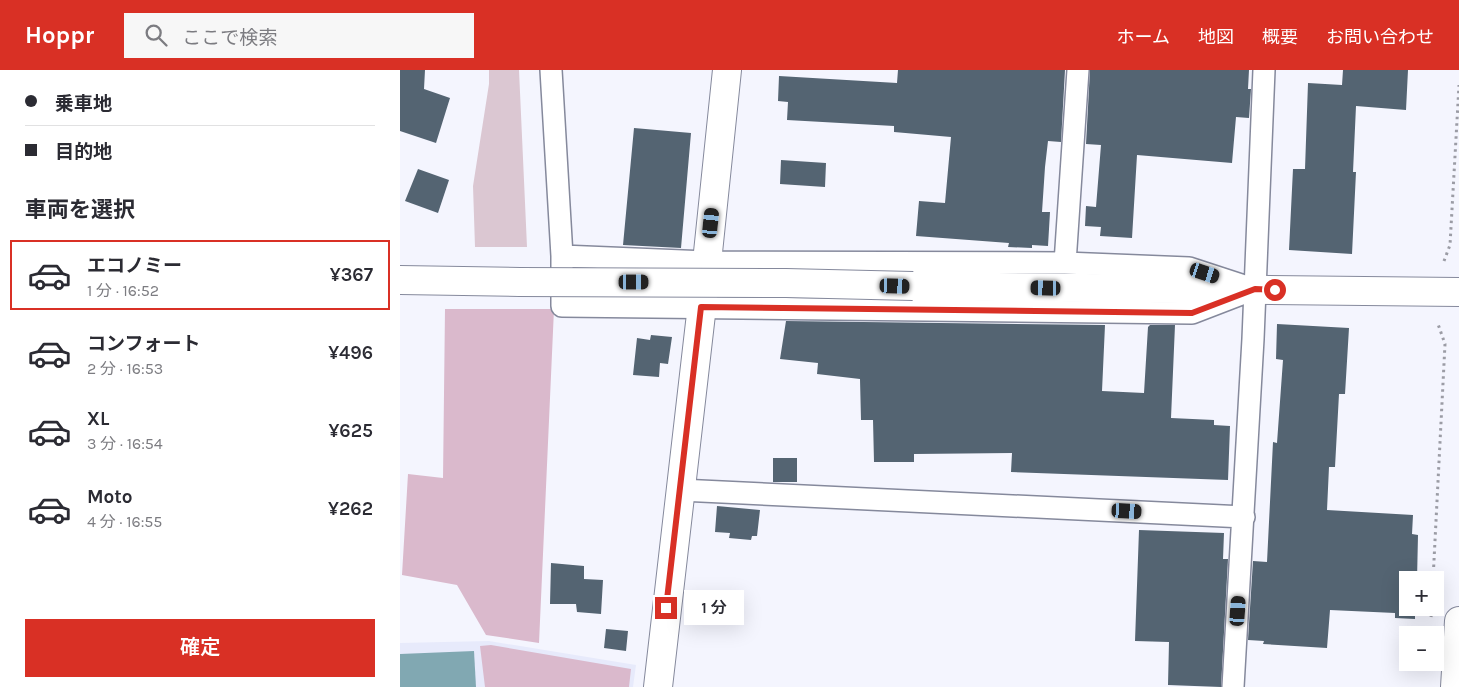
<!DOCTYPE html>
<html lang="ja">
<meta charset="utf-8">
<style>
:root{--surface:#fff;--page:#f7f7f7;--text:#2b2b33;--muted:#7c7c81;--line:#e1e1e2;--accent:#d93025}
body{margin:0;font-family:Karla,"Noto Sans JP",sans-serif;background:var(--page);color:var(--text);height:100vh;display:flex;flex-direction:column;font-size:19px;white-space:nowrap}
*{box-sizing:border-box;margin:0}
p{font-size:16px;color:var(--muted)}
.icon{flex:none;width:28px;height:28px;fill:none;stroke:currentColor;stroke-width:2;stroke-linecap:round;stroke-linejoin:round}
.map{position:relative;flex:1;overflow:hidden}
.side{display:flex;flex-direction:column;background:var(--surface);width:400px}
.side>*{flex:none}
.guide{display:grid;align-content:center;height:110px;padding:0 25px;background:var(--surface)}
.fabs{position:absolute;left:999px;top:501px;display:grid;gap:10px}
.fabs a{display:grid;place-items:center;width:45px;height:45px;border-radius:0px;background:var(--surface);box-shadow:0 5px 20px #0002;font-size:25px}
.end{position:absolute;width:22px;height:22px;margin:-11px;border:6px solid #d93025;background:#fff;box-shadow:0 0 0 2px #fff}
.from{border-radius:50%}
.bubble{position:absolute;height:35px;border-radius:0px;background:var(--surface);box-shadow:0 5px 20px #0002;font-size:16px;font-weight:600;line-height:35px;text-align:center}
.car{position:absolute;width:15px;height:30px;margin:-15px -8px;border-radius:6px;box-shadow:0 0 4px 1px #0007;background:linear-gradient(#222 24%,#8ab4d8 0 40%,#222 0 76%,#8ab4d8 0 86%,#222 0)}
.guide b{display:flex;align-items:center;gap:18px;height:48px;font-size:19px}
.guide b+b{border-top:1px solid var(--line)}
.guide i{width:12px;height:12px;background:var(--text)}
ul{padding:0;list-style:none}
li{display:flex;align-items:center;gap:15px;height:70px;margin:0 10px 8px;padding:0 15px;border:2px solid transparent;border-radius:0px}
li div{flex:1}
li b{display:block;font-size:19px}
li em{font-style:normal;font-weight:600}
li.active{border-color:var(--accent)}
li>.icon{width:45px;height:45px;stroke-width:1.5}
h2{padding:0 25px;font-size:22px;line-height:60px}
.primary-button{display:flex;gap:10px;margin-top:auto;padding:10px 25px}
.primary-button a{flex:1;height:58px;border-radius:0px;background:var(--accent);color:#fff;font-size:20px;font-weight:600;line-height:58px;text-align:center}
header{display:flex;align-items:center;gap:30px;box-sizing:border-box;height:70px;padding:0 25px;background:var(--accent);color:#fff}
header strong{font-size:24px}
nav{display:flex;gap:28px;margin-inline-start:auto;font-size:18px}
.search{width:350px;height:45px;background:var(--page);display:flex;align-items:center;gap:12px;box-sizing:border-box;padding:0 18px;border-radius:0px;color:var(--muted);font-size:19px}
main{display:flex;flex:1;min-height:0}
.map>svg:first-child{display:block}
.built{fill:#e7eafb}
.green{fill:#dbc7d2}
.forest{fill:#dab9cc}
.water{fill:#81a8b2}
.building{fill:#546472}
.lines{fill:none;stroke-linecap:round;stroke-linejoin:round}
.street-casing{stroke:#85899c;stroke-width:24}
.secondary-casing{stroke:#85899c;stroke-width:30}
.path{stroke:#9b9ca5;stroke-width:3;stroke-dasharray:2.5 4;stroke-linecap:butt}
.street{stroke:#fff;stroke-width:21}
.secondary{stroke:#fff;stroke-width:28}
.secondary-bridge-casing{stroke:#85899c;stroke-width:30;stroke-linecap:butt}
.secondary-bridge{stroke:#fff;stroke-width:28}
.route{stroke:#d93025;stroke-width:6}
</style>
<header>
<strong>Hoppr</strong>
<div class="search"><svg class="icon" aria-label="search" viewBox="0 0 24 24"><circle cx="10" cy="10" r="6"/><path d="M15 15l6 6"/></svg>ここで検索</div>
<nav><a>ホーム</a><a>地図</a><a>概要</a><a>お問い合わせ</a></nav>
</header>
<main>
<section class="side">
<div class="guide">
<b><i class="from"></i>乗車地</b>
<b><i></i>目的地</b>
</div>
<h2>車両を選択</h2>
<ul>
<li class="active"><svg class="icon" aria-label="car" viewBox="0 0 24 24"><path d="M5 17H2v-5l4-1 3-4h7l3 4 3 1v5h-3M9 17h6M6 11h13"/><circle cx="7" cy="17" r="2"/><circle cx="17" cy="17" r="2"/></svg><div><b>エコノミー</b><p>1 分 · 16:52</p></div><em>¥367</em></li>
<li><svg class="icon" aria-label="car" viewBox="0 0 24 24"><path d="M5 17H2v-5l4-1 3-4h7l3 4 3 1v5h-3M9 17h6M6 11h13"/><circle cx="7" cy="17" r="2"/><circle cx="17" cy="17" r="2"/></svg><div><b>コンフォート</b><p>2 分 · 16:53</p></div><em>¥496</em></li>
<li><svg class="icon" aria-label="car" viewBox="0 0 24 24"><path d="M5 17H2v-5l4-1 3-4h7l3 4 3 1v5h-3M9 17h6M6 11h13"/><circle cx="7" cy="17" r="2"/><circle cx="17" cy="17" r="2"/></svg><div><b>XL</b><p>3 分 · 16:54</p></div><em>¥625</em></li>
<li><svg class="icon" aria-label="car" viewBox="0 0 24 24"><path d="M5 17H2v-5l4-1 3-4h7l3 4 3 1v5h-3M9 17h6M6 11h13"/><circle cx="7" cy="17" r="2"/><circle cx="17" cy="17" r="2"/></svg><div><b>Moto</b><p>4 分 · 16:55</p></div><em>¥262</em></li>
</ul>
<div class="primary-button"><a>確定</a></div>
</section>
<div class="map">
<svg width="1059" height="617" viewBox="0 0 1059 617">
<rect width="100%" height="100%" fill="#f4f5fe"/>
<path class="built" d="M89 571 236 595 233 617H0V573Z"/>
<path class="green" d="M89 0H119L127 177H75L73 116 89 14Z"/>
<path class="forest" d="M45 239H154L139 573 86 565 57 515 2 505 8 404 43 408Z
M91 575 231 599 229 617H85L80 576Z"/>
<path class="water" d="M74 581 76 617H0V584Z"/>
<path class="building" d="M0 0H25L24 19 50 28 36 73 0 61Z
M498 0H665L661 72 648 71 645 97 642 142H650L648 176 632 175V178L608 177 609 173 516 166 519 131 545 133 551 67 494 62V56L387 50 388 32 378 31 379 6 497 13Z
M690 0H849L848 19H851L849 48 836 47 832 93 737 85 732 168 700 166 701 157 685 156 686 136 696 137 701 75 686 74Z
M943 0H1008L1006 40 956 36 953 102H956L952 184 889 180 893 99H905L908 13 942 15Z
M234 58 291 63 281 178 223 175Z
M381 90 426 93 425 117 380 114Z
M18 99 49 110 38 143 5 131Z
M386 251 705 255 702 321 744 323 748 257 750 255H775L771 348 814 350V355L830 356 828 410 611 402 612 383 514 384V392H474L473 350H461L460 309 417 304 418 293 380 289Z
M877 254 949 258 945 324H939L935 397H929L927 440 1013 445 1012 464 1018 465 1017 510H1008V538H1015V549L995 548V543L930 540 927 578 863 574 864 571 848 570 853 491 867 492 873 372 877 373 883 290 876 289Z
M251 265 272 267 268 294 260 293 259 307 233 305 237 268 250 270Z
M373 388H397V412H373Z
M317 436 360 440 357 466H352L351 470 329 468 330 463 315 462Z
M739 460 824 463 823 489H828L821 617 768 615 769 572 735 571Z
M151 493 184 496V509L203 510 201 544 177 542 176 534H150Z
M206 559 228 561 226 581 204 578Z"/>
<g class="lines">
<defs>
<path id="street" d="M151 0 162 186V236L792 243 844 223
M162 186 307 192 665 193 789 198 841 215
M665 193 678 0
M280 420 844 447
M833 617 853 269 864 0"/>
<path id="secondary" d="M0 210 120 212
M513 216 1059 222
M258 617 307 192 327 0
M1055 617 1059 551"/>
</defs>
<use href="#street" class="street-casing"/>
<use href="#secondary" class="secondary-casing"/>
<path class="path" d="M1044 191 1050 175 1059 15
M1033 510 1045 274 1038 254
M1031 547 1032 538"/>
<use href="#street" class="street"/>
<use href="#secondary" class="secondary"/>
<defs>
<path id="secondary-bridge" d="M120 212 386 213 513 216"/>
</defs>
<use href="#secondary-bridge" class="secondary-bridge-casing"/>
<use href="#secondary-bridge" class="secondary-bridge"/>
</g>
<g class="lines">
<path class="route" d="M266 538 301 237 792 243 855 219 875 220"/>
</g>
</svg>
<div class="fabs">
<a>+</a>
<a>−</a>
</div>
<i class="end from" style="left:875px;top:220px"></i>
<i class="end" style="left:266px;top:538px"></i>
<div class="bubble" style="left:284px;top:520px;width:60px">1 分</div>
<i class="car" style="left:311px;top:153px;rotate:6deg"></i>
<i class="car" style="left:805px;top:203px;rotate:108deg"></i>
<i class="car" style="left:234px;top:212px;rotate:90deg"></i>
<i class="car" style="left:495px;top:216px;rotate:92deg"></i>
<i class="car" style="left:646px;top:218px;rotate:271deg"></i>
<i class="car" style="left:727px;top:441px;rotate:93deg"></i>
<i class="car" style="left:838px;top:541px;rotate:4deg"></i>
</div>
</main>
